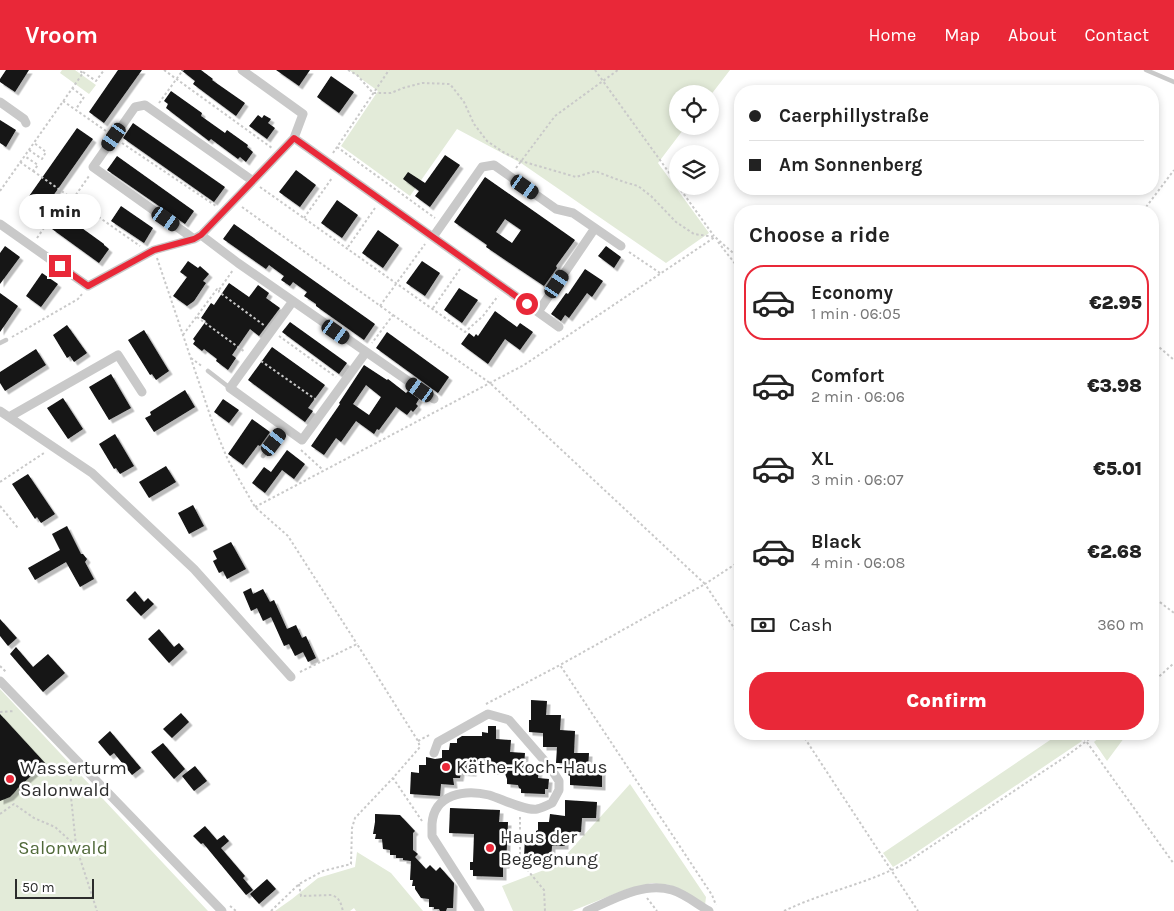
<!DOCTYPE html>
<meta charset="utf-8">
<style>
:root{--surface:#fff;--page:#f2f2f2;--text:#222;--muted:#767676;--line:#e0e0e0;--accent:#e92838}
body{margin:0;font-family:Karla,sans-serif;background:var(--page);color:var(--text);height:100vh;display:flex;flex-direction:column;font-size:19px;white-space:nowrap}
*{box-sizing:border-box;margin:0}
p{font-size:16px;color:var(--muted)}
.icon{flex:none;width:28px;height:28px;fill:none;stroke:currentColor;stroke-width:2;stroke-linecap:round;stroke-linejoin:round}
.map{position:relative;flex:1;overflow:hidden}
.details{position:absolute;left:734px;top:135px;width:425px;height:535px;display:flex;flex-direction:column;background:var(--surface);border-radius:20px;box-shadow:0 2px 8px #0003}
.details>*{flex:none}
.banner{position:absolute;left:734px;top:15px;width:425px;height:110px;border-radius:20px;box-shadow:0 2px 8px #0003;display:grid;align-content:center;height:110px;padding:0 15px;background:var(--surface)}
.tools{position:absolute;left:669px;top:15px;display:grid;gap:10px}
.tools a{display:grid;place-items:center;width:50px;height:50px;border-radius:50%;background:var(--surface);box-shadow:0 2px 8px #0003;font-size:25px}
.scale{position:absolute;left:15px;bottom:12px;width:79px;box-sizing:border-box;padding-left:5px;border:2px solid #2c2c2c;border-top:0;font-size:14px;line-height:18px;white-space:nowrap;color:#2c2c2c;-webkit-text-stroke:4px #fff;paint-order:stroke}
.end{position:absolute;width:22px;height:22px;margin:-11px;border:6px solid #e92838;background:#fff;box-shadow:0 0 0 2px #fff}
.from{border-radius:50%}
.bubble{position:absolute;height:35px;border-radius:18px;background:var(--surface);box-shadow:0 2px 8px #0003;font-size:16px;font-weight:800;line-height:35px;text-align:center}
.car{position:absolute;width:15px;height:30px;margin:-15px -8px;border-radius:6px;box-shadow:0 0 4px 1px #0007;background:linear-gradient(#222 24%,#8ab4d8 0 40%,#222 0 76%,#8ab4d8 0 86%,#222 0)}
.banner b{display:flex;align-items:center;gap:18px;height:48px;font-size:19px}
.banner b+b{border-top:1px solid var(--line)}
.banner i{width:12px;height:12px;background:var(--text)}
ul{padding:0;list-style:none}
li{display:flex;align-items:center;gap:15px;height:75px;margin:0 10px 8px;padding:0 5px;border:2px solid transparent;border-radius:20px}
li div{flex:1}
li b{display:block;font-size:19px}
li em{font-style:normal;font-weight:800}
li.selected{border-color:var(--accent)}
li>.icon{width:45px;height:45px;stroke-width:1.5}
h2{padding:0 15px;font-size:22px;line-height:60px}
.pay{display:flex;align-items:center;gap:12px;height:55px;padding:0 15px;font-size:19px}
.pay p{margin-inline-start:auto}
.cta{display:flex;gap:10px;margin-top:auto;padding:10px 15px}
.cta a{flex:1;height:58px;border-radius:20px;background:var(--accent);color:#fff;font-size:20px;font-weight:800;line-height:58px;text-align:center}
header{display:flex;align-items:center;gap:30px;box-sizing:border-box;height:70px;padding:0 25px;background:var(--accent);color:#fff}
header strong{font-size:24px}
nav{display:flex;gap:28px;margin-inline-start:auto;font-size:18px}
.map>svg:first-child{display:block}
.green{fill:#e3ebd9}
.building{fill:#131313;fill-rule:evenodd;filter:url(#shadow)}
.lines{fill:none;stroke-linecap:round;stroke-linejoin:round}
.path{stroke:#c9c9c9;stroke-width:2;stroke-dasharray:2.5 2.5;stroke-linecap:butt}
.service{stroke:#c9c9c9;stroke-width:4.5}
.minor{stroke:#c9c9c9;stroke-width:9}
.route{stroke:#e92838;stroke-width:6}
.poi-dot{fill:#e92838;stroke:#fff;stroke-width:2}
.labels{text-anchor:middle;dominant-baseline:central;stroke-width:5;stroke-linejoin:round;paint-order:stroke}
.poi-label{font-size:19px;fill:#2c2c2c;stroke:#fff;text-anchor:start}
.park-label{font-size:19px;fill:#506939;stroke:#fff}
</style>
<header>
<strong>Vroom</strong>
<nav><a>Home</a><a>Map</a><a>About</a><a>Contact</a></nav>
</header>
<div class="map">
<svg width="1174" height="841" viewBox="0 0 1174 841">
<defs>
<filter id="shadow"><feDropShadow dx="3.5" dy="3.5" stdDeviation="0" flood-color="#0004"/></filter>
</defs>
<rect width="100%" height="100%" fill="#fff"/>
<path class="green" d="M62 0H75L96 15 89 24 60 3Z
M349 0H730L710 26V24H678V56H686L658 93 709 163 666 193 521 93 457 59 410 126 341 76 378 21Z
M0 619 208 841H0Z
M1059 664H1077L1082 671 908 788 893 797 883 783Z
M1103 664H1127L1107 691 1094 672Z
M630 714 706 827 705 835 670 815 652 813 627 819 572 841H513L502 816 557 795Z
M357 782 391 803 423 841H356L354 838 350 841H275L292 829 318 808 355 797Z"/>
<path class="building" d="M6 0H29L15 22 0 12V9Z
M118 0H142L104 53 89 42Z
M181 0H201L213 9 212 10 245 33 236 46 193 14 195 11Z
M276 0H310L299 16Z
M331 6 354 22 339 43 317 27Z
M171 21 202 43 201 46 225 63 227 60 248 75 247 77 253 82 246 92 240 87 238 89 211 69 209 71 166 38 168 34 164 31Z
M258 45 262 48 264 45 271 49 268 53 275 58 267 69 249 56Z
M0 50 16 60 6 77 0 73Z
M133 53 225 117 214 132 123 68Z
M77 58 93 69 36 150 20 139Z
M445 85 460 95 430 137 415 126 419 121 403 109 408 102 425 113Z
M117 86 194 141 185 154 107 100Z
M296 100 316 115 300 137 279 122Z
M485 107 575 170 556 196 557 198 544 216 486 177 487 175 454 152ZM505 149 521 160 512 173 496 162Z
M337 130 358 145 342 168 321 153Z
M121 136 153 158 144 173 111 151Z
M62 146 67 149 68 148 104 174V175L109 179 99 193 52 159Z
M234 154 375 254 364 270 316 236V234L304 226 307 222 293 212 290 216 281 210 284 206 269 195 266 199 223 169Z
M378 160 399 175 383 198 362 183Z
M5 176 20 187 0 214V183Z
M606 176 621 187 614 198 598 186Z
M188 191 198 198 200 196 209 204 203 211 206 213 194 231 187 236 173 226 187 207 180 202Z
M422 191 440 203 425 226 406 213Z
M585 199 603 211 592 227 587 223 569 248 565 245 561 251 551 244 566 223 568 224Z
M42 203 58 214 41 237 26 226Z
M229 213 249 227 258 215 269 223 266 228 280 238 259 266 250 259 232 285 236 288 228 300 216 291 217 289 204 279 202 281 193 274 195 271 193 269 206 251 201 248 211 233 214 235Z
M459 218 478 230 462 253 444 240Z
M0 223 18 236 0 262Z
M495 241 517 257 520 253 533 262 520 280 505 269 488 294 461 274 469 263 474 267 476 264 478 266Z
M290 252 347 293 339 304 282 262Z
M67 255 87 283 74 292 70 286 67 288 53 265Z
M144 260 169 301 156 310 152 304 150 305 128 270Z
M387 262 449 307 438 323 376 278Z
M272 277 325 315 308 338 313 341 305 352 248 310Z
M36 279 46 295 5 321 0 313V302Z
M364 295 387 310 388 309 406 323 408 321 419 329 416 334 418 336 413 342 411 340 407 345 396 337 379 360 377 359 374 364 356 351 341 372 336 368 324 385 311 376 340 334 339 333ZM366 315 381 327 369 345 353 334Z
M111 304 131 338 109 350 89 317Z
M185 320 195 337 154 362 145 348 151 345 150 342Z
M63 328 83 359 68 369 47 338Z
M223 329 239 340 229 353 214 342Z
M252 349 270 362 260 376 258 375 243 395 228 384Z
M115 364 134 396 120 404 116 398 114 399 99 374Z
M287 380 305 394 294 409 282 400 265 423 252 413 264 397 271 402Z
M166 396 176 412 149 428 139 412Z
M28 404 55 444 41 453 37 447 35 449 12 414Z
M193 435 204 456 189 464 178 443Z
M67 456 81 484H83L87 489 85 492 94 509 80 517 66 492 35 510 28 498 60 480 52 464Z
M231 472 246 499 227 509 223 501 219 503 213 491 217 489 213 481Z
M251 518 253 524 263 519 270 532 274 530 287 559 296 555 302 568 306 566 316 588 308 592 303 582 295 586 289 574 284 576 271 547 263 551 257 538 251 541 243 522Z
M135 521 144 532 148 528 154 534 141 546 126 530Z
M0 549 17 568 8 576 0 566Z
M159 559 174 577 179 573 184 579 169 593 148 569Z
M16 577 33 597 48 584 65 603 43 622 10 584Z
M531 630 547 631 546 645H561L560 660 575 661 574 683H589L588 698 602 699V717L570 715V706L568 705V693H556L557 677H543V663L529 662V650H531Z
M181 643 189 652 172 668 163 659Z
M0 644 45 693 18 718 14 723 10 727 0 731Z
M488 656H496V669L511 670 510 682 525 683 524 695 539 697 538 708 549 709 548 719H545V724L521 723V719L519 718 518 715 507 714V709L504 701H493V698L490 688H480L474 695 473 703 461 702 460 708H453L454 715 441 714 440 726 410 724 411 702 419 703V695H426V687L435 689 442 688V680H449L450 673H457V669L462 666H482V662L488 663Z
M110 661 141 698 132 705 114 683 110 686 98 672Z
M163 673 185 699 174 709 151 682Z
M195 696 207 711 194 721 182 706Z
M565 730 597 732 596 748H582L581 762H565V776H552L551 790 524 788 525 766H536V761L538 760V752H549L550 744 565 746Z
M450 738 500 740 499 752H508L506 795H503V807L473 806V800H470V792H473L474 764 449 763Z
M375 744 400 745 415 761 413 763V780L418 784 415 787 426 799 430 795 436 801 440 797 454 813 453 838H447L446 841H440L439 839H434V837H429V829L421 828 415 819V816H412L413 810H410L411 791 403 790V788H396V785H390V780L383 779 382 769H375L376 764H373L375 752Z
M205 756 217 770 224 765 229 771 221 778 245 806 243 808 253 820 246 825 203 773 201 774 193 766Z
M267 809 276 819 259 834 250 824Z"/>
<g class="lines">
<path class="path" d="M164 0 272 78
M348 0 357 5 373 23H391L403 18 422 13 450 14 464 32 474 54 487 71 503 82 521 91 576 107 595 101 624 112 638 116 651 126 676 152 694 164 715 167 740 189
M595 0 678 115
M83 2 96 11 104 0
M72 18 84 27 76 39
M63 31 106 61
M159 33 183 0
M122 73 216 136
M337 77 435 148
M29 80 42 89 46 82 34 73
M333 83 389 0
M20 92 33 101 38 95 26 87
M516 98 555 46 618 0
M33 101 140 176
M678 116 714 166
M260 117 465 262 483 246 498 226
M0 121 83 3 78 0
M73 129 89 106
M242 137 393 245 372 273
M1143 141 1174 100
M304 148 332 108
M37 168 67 125
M718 172 740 200
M348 177 375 138
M629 182 660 203
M157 188 213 354 228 390 255 437 288 466 357 574
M219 220V222L265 256
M380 236 425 174
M433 238 460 199
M393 245 490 313 705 514 560 595
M197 247 245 282
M183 265 217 219 219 220 233 200
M279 266 336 307
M12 267 78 229 82 224
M1152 271 1174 290
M191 288 203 297
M261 291 318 331
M301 380 323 400
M0 412 44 383
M0 436 18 458
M255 437 524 295 715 167
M740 491 705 514 740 567
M1152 526 1174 543
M0 596 7 603
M300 602 357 574 418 671 420 677 393 708 422 751
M1152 613 1174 593
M486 634 560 595 712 825 716 835
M0 642 15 641
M802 664 918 841
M1081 664 1174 794
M418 671 431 664
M72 699 70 717 76 776 97 841
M0 744 14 734 34 748 55 757 76 776
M520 747V791L544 820 545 841
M299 814 301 826 332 825C340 828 341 834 343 841
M647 828 657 841
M230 836 236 841
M271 841 299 814 323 801 351 794 352 758 355 748 393 708
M784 841C823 822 867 814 906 793L1065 687 1096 664"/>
<path class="service" d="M1146 0 1174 12
M0 273 6 270
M208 301 230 318
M263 386 284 357"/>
<path class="minor" d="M0 32 24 49 26 53
M294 68 559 257
M0 154 88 216 154 180 194 169 201 165 294 68 303 44 242 0
M201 165 238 193 434 329
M433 167 482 97 494 95 556 139 573 143 621 176
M194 169 93 97 135 37 145 35 253 111
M293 231 230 318 302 370 366 282
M538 242 595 158
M0 341 92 403 194 499 291 607
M9 347 118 285 142 322
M0 611 222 841
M434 683 438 672 488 644 509 650 550 697 559 711V720L552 733C548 735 542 738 537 739 525 741 502 729 489 725 465 719 434 724 432 754 432 758 432 762 432 766L480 841
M587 841C612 830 644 811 672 820 685 824 697 834 709 841"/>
</g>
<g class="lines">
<path class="route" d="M60 196 88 216 154 180 194 169 201 165 294 68 527 234"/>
</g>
<g class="poi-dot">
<circle cx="446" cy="697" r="5"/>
<circle cx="10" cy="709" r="5"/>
<circle cx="490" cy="778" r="5"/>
</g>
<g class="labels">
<g class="poi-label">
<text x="456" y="697">Käthe-Koch-Haus</text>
<text x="20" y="698">Wasserturm<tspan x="20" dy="22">Salonwald</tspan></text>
<text x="500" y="767">Haus der<tspan x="500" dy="22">Begegnung</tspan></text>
</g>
<g class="park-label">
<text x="63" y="778">Salonwald</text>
</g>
</g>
</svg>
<div class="tools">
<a><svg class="icon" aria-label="locate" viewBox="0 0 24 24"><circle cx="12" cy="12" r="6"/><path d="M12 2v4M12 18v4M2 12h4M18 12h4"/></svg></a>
<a><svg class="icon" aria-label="layers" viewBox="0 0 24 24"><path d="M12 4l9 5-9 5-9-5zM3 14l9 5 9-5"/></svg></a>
</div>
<div class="scale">50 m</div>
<i class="end from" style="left:527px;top:234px"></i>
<i class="end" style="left:60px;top:196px"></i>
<div class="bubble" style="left:19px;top:124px;width:82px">1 min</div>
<i class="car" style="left:114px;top:67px;rotate:215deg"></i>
<i class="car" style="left:525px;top:117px;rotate:125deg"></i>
<i class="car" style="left:166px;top:149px;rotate:125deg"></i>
<i class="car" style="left:557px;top:214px;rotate:34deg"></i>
<i class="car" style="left:336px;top:262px;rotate:125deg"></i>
<i class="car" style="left:420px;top:320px;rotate:305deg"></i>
<i class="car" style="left:274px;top:372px;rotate:37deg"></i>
<div class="banner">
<b><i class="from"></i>Caerphillystraße</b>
<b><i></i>Am Sonnenberg</b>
</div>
<section class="details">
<h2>Choose a ride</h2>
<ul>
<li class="selected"><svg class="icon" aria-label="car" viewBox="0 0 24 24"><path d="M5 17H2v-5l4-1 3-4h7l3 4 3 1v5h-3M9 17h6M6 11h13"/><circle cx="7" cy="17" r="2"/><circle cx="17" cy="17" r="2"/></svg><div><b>Economy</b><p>1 min · 06:05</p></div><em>€2.95</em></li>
<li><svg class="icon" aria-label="car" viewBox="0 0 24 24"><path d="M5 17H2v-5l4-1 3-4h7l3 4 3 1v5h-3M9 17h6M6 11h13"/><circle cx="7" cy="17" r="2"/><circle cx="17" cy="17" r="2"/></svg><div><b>Comfort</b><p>2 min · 06:06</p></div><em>€3.98</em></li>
<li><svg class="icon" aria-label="car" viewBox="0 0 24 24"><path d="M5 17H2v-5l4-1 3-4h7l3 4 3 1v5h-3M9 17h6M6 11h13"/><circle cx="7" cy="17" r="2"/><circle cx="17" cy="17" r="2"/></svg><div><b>XL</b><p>3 min · 06:07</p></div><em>€5.01</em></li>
<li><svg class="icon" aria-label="car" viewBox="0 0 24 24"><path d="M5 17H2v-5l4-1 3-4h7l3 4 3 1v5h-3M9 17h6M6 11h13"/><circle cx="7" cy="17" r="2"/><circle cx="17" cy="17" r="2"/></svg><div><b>Black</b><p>4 min · 06:08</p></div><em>€2.68</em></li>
</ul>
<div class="pay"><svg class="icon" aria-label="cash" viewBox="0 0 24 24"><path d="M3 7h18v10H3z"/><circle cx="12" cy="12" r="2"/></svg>Cash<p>360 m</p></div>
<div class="cta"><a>Confirm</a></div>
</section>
</div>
